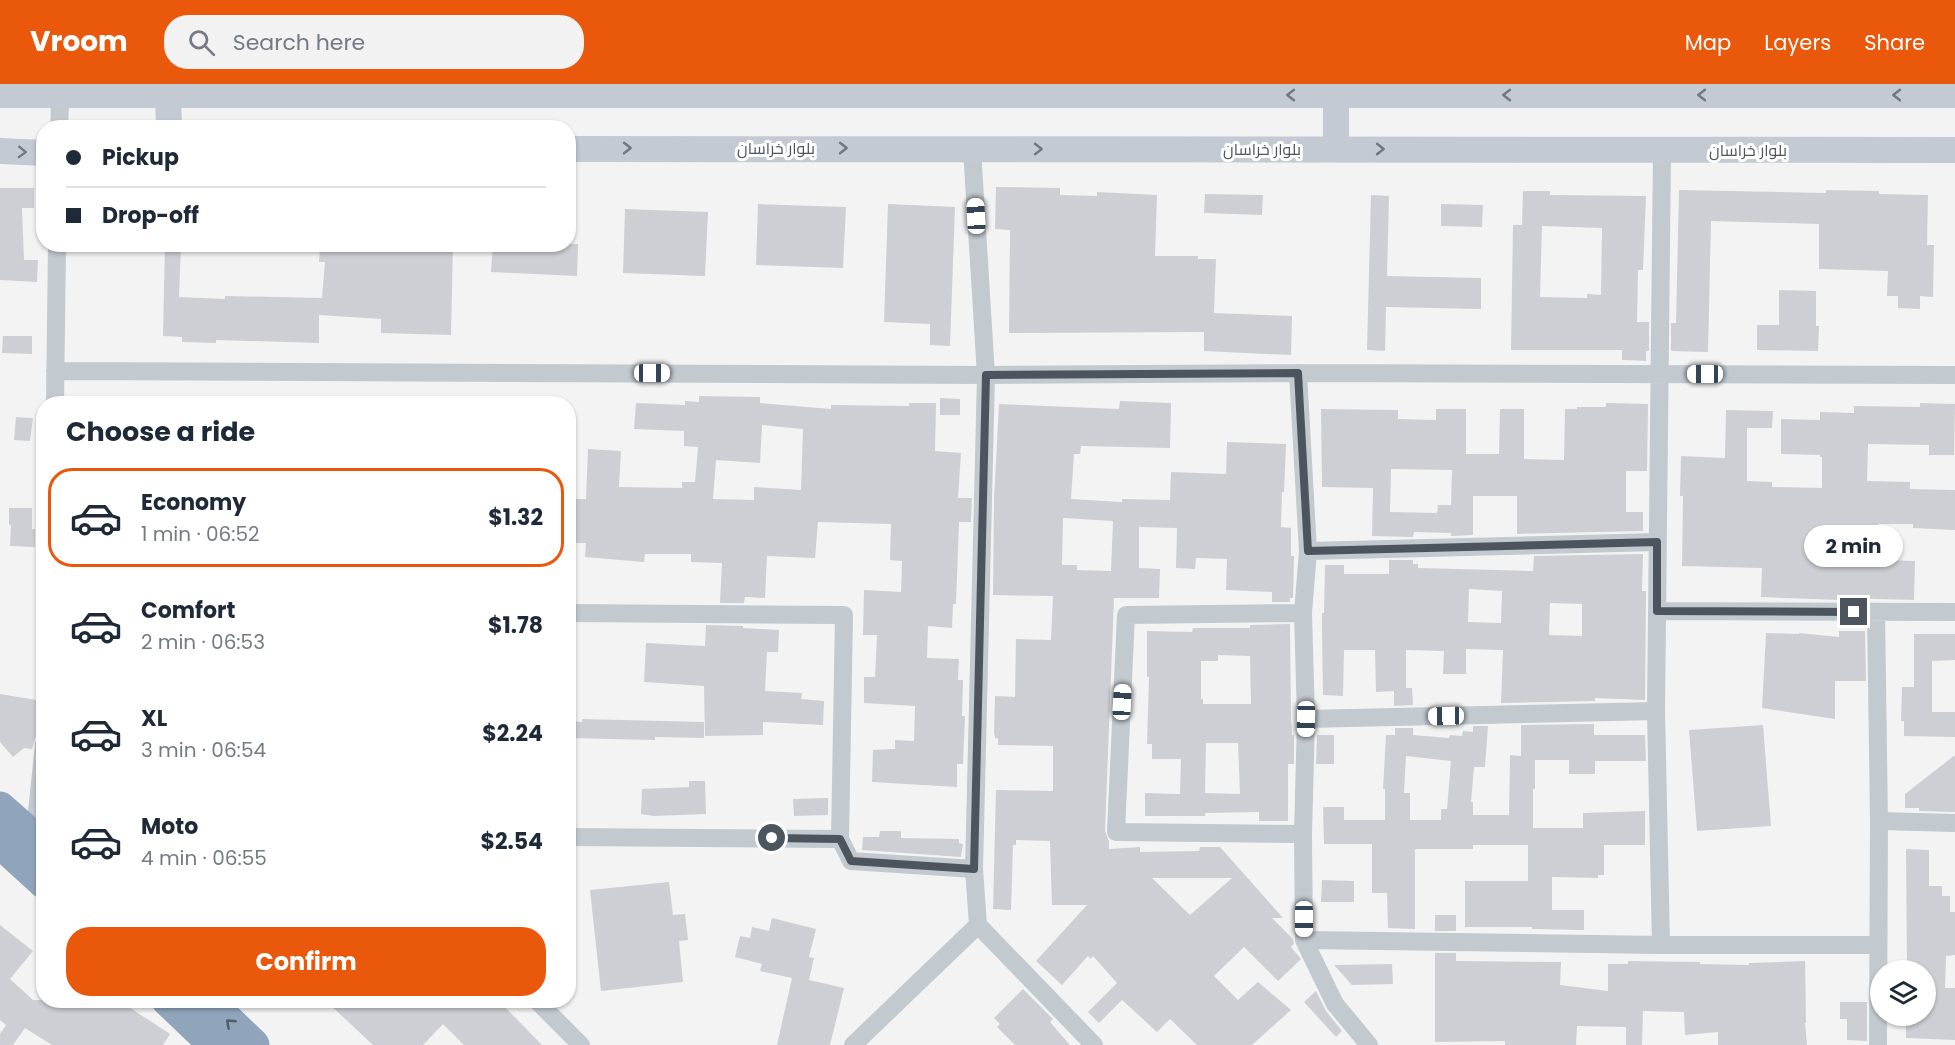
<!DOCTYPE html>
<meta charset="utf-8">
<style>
:root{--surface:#fff;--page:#f2f2f3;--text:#1f2937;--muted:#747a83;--line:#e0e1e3;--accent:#ea580c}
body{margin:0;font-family:Poppins,Cairo,sans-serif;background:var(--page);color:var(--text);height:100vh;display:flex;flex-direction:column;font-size:22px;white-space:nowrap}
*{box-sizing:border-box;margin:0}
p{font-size:20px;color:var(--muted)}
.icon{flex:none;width:33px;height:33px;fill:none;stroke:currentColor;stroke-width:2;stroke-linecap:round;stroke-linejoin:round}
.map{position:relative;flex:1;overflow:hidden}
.drawer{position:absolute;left:36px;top:312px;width:540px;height:612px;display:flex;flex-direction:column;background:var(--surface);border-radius:24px;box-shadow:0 2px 4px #0004}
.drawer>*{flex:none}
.top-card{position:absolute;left:36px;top:36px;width:540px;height:132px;border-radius:24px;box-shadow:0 2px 4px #0004;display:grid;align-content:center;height:132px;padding:0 30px;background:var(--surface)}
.fabs{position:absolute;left:1870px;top:876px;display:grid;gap:12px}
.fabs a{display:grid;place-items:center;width:66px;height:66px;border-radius:50%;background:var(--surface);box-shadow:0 2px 4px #0004;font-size:30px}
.end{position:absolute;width:27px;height:27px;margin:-14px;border:8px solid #4c555e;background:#fff;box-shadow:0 0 0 3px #fff}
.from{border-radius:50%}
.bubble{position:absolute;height:42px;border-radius:21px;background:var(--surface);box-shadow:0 2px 4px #0004;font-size:20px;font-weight:700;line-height:42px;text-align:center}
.car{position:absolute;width:18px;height:36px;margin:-18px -9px;border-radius:8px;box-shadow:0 0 4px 2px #0007;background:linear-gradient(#fff 24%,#345 0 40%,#fff 0 76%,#345 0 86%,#fff 0)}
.top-card b{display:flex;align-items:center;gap:21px;height:57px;font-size:22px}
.top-card b+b{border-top:2px solid var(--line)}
.top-card i{width:15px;height:15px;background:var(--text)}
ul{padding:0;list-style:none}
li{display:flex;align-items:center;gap:18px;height:99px;margin:0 12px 9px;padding:0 18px;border:3px solid transparent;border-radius:24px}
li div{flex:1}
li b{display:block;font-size:22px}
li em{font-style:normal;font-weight:700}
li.current{border-color:var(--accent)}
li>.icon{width:54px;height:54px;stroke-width:1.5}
h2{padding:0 30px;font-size:27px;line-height:72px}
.cta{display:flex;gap:12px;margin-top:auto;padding:12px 30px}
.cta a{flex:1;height:69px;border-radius:24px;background:var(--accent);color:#fff;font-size:24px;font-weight:700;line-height:69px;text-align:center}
header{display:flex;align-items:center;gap:36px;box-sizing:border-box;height:84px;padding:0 30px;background:var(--accent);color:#fff}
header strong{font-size:28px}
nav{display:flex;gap:33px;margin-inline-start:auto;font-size:21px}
.search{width:420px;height:54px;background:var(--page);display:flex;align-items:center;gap:15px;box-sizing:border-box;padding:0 21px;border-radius:24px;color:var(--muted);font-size:22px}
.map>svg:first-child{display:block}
.building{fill:#cdcfd4;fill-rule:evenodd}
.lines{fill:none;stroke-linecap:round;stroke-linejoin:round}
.street{stroke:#c2c9cf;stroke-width:18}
.secondary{stroke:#c3cad4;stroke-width:26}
.highway{stroke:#90a4bb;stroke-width:33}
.oneway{stroke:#707881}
.oneway2{stroke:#535d67}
.route{stroke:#4c555e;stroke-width:8}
.labels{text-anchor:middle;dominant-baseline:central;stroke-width:6;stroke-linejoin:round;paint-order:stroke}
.street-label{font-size:16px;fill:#4c555e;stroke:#fff}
</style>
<header>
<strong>Vroom</strong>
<div class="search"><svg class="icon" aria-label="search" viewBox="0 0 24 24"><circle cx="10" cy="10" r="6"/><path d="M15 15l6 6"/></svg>Search here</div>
<nav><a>Map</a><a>Layers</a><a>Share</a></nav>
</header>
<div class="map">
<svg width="1955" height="961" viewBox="0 0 1955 961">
<rect width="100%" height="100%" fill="#f4f3f3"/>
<path class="building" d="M996 103 1060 104V111L1097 112V108L1157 111 1155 172H1198V175H1216L1214 229 1292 232 1291 271 1204 267V248L1009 249 1010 146 995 145Z
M0 104H34V124H22L24 176H38L37 198 0 196Z
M1679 106 1826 109V106L1879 107V110L1928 111 1927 161H1934L1933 213 1920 212V225L1898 224V212H1887L1888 187 1819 185V140L1711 137 1708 268 1671 267V239H1676Z
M1523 107H1550V111L1646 112 1643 186H1638L1637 238H1649V267H1646V277L1622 276V266H1511L1513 141H1522ZM1542 142 1602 144 1601 211 1587 210V214L1540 213Z
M1205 110 1263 111 1262 131 1204 129Z
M1371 111 1389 112 1387 192 1481 194V225L1386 223 1385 267 1367 266Z
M758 120 846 123 843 184 756 181Z
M888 120 955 123 950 262 930 261V240L884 238Z
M1441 120 1483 121 1482 143 1441 142Z
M625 125 708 128 705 192 623 189Z
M165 160H181L179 213 225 215V212L322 214 325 178H319L320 160H453L451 251 381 249V235L319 231V259L216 256V259L182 258V253L163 252Z
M493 160H578L577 192 491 188Z
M1779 206 1816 207V242H1819L1818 267 1757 266V241H1779Z
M3 252H32V270L2 269Z
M699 312 760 313V319L831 325V321L909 322V319H936L935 367 961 369 958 414H972L971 438H959L956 520H953L952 544 928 542 927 574 959 575 958 596H963L962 632H965L963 680H957V703L872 698 873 666 895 665V656L914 657 915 622 864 619V593H875L877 551H863L864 506 901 508 902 477 890 476 891 440 818 438 815 474 767 472 765 514 745 513 744 519H720L722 479 691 478V470H645L644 478 585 473 586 459H568V415H586L588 365 621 367 619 403 682 404V398H695L698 363 684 362V347L634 345 636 319 685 321V317L699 318ZM762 341 803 345 801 406 754 403V416L713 415 716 376 760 379Z
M940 314 960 315V331H940Z
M1120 317 1171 319 1170 364 1081 362 1080 370H1074L1071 415 1122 418V415L1170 416 1171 388 1226 390 1227 358 1286 360 1284 408H1282L1281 443 1291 444V472H1294L1293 514H1290V518H1272V508L1226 506 1227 475 1196 474 1195 485 1176 484 1177 444 1139 443V484L1160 485 1159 514H1114L1105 747 1109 757V765L1140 763V768L1199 767 1200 763H1220L1283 834H1272L1293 855 1294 860 1291 863 1301 875 1278 897 1244 863 1214 892 1238 916 1258 898 1291 926 1252 961H1197L1170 935 1157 948 1122 916 1099 939 1088 928 1117 899 1093 872 1091 875 1088 872 1062 901 1036 877 1087 821H1052L1050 757 1016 756V761H1013L1011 826 993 825 996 706 1053 707V662L998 661V655L995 654 994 648 995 612 1015 613 1016 555 1051 556 1053 512 993 511 994 415 999 320 1119 325ZM1063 434 1113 437 1111 487 1077 486V481H1062ZM1152 794H1232L1190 831Z
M1606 319 1648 320 1647 387H1626V428H1643V447L1517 450V412H1473V451L1451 452V449L1414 448 1413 453 1372 452 1373 404 1322 403 1321 325 1398 326V335L1436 336V325H1466V370H1499L1500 325H1524V375L1564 376 1565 325H1577V323H1606ZM1391 385 1452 386 1451 421H1438L1437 429 1390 428Z
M1920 319 1955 320 1954 371H1929V361L1868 360 1867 397 1910 398V405L1955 406V446L1913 444V440H1878L1877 476 1915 477 1914 516 1840 514V516L1761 513 1762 484 1682 482 1683 412H1680L1681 372 1725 374 1726 326 1773 327 1772 344H1747V397L1772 398V403L1822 404V373H1820V371L1781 370V335L1820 336V328L1854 329V322L1920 323Z
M16 333 33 334 30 357 14 356Z
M9 424H32V445H35V463L10 462 11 441H9Z
M1643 470 1642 507H1646L1645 616 1595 614V617L1501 619 1503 566 1466 565V590H1443L1444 567 1406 566V604H1412L1413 621 1394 622V607L1376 608 1375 566H1344L1343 612 1323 611 1322 546V529H1324L1325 481H1344V490H1389V476H1413V480H1418V484L1533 487 1534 472ZM1469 505 1502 507 1501 539 1468 538ZM1550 519 1582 520V552L1549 551Z
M1290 540 1291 636 1292 651H1294V680H1288V737H1259V728L1205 729V732H1145V709L1180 710 1181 675H1152V660H1147L1149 593H1147V547L1192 548 1193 544H1250V541ZM1218 571 1250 572 1251 620H1203V615H1201V577H1218ZM1206 659H1238L1240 710 1205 709Z
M706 541 743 542V544L779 546 778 568H767L765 607 802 609 801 615 824 617 823 641 763 638V651L705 652 704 602 644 598 646 559 705 562Z
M1839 547H1865L1866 597H1835V635L1762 624 1766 549 1799 550V549L1839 553Z
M1914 550H1955V576L1932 577V628H1955V653L1904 652V637H1901L1902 603H1914Z
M0 610 43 617 38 651 35 654 32 665 24 664 13 673 0 658Z
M582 635 704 638V654L655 653V656L568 654V637L582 638Z
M1594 640V651H1645L1646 677H1595V690H1569V676H1535V705H1533V744H1583V729L1645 727V761H1604V791H1598V794L1552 793V826H1584V846L1532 845V843H1465V797H1528V761H1473V765H1415V845L1388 844 1387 809H1372V760H1324L1323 723H1344V736H1385V705H1383L1386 651H1395V644H1413V651L1449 654 1450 651 1462 652 1463 647 1473 648V642H1488L1485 683H1474L1471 718H1473V731H1509L1510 671 1521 672V641ZM1406 672 1451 677 1447 725H1441V736H1410V709H1404Z
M1763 641 1771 742 1697 747 1689 646Z
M1317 651H1334V680H1316Z
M1955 671V728L1919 727V724H1905V710Z
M689 697H705L706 730 654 732 641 730 642 705 689 703Z
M828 714V731L794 732 793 715Z
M880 747H901V754L959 755V759L963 760 961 773 862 766 863 753H879Z
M1906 765 1929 766V802H1942V812H1950V828H1955V871L1946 872 1945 904H1955V956L1906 954V932H1926V886H1907Z
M1322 796 1354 797V818H1321Z
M669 798 673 831 685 830 688 856 679 857 683 898 601 907 590 806Z
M1435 831H1456V847H1435Z
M772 834 816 845 809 873 814 874 809 896 844 904 830 961H777L792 894 760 887 762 880 735 873 740 852 750 854 752 843 769 847Z
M0 841 33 867 10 895 33 916H118L170 950 163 961H52L25 944 13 961H0V950L6 941 0 936Z
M1435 869H1456V877L1561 878 1560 901 1608 907V880H1628V877L1700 878V880L1749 881V879L1805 877 1806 939H1805L1807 961H1718V948L1685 951 1684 928 1643 927 1642 961H1626V943L1577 942 1576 961H1505V957L1435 958Z
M1392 880 1393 900 1352 901 1334 881Z
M1023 905 1053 935 1050 938 1070 961H1015L997 943 1000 940 994 934Z
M1316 907 1326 927 1342 947 1336 953 1304 918Z
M325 916H498L542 961H464L443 940 423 961H373Z
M1840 918H1867V957L1847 956V935H1840Z"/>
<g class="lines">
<path class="street" d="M59 44 61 0
M972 65 986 291 974 785 978 841 1094 961
M55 287 986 291 1298 289 1955 291
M1298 289 1308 467 1303 529 1306 635 1303 750 1304 856 1335 920 1369 961
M55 320 57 160
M1308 467 1657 458
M1657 527 1955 528
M1876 528 1879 737 1878 961
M568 529 844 531 840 755 851 777 974 785
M1303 529 1126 531 1116 748 1303 750
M1306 635 1656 627
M1879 737 1955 739
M568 753 840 755
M34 757 44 660
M1304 856 1661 861H1878
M1661 861 1656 627 1662 66
M536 916 581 961
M853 961 978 841"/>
<path class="secondary" d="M0 11H1955
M168 11 169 44
M568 65 1955 66
M1336 65V11
M0 67 44 69"/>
<path class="highway" d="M0 724 44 763
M0 758 44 798
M168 916 215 961
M206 916 253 961"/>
</g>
<defs><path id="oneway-chevron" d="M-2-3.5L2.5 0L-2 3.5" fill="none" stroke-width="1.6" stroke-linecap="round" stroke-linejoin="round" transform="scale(1.5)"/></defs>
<g class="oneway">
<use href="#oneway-chevron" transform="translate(1291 11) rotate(180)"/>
<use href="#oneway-chevron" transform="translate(1507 11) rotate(-180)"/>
<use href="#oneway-chevron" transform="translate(1702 11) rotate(-180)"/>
<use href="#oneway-chevron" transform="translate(1897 11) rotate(-180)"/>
<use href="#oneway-chevron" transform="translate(627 64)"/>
<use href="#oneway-chevron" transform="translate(843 64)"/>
<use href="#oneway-chevron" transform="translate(1038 65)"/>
<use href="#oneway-chevron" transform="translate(1380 65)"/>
<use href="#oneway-chevron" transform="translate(22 68) rotate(2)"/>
</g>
<use class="oneway2" href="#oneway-chevron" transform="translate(230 939) rotate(-137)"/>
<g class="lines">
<path class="route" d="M772 754 840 755 851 777 974 785 986 291 1298 289 1308 467 1657 458V527L1854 528"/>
</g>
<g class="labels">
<g class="street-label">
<text x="776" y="64">بلوار خراسان</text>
<text x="1262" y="65">بلوار خراسان</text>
<text x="1748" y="66">بلوار خراسان</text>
</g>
</g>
</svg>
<div class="fabs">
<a><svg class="icon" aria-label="layers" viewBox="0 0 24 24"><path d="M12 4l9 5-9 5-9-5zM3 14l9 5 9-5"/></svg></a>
</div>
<i class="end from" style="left:772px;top:754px"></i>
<i class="end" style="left:1854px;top:528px"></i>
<div class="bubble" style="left:1804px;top:441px;width:99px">2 min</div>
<i class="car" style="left:976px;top:132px;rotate:357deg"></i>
<i class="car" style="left:652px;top:289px;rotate:90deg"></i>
<i class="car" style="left:1705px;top:290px;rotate:270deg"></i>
<i class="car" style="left:1122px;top:618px;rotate:3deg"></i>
<i class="car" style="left:1446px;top:632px;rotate:269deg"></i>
<i class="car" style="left:1306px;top:635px;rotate:181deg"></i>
<i class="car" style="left:1304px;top:835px;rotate:180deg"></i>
<div class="top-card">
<b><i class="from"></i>Pickup</b>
<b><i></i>Drop-off</b>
</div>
<section class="drawer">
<h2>Choose a ride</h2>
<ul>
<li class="current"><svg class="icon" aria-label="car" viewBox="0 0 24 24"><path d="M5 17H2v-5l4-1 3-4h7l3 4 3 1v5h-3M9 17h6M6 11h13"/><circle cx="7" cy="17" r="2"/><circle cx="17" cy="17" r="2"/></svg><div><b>Economy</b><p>1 min · 06:52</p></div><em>$1.32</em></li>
<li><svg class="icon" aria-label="car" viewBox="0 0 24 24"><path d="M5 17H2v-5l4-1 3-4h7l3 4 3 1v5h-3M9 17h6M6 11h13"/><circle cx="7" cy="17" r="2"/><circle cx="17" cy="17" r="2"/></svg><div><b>Comfort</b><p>2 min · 06:53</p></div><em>$1.78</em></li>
<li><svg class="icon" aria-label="car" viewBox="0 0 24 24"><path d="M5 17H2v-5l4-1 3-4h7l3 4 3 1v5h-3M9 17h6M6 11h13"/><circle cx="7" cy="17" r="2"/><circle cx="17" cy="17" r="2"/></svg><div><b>XL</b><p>3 min · 06:54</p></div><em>$2.24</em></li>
<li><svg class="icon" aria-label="car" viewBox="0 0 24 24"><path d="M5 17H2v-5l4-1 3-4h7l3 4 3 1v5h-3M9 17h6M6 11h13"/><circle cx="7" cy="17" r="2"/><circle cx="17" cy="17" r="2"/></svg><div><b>Moto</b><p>4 min · 06:55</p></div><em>$2.54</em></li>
</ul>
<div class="cta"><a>Confirm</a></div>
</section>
</div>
